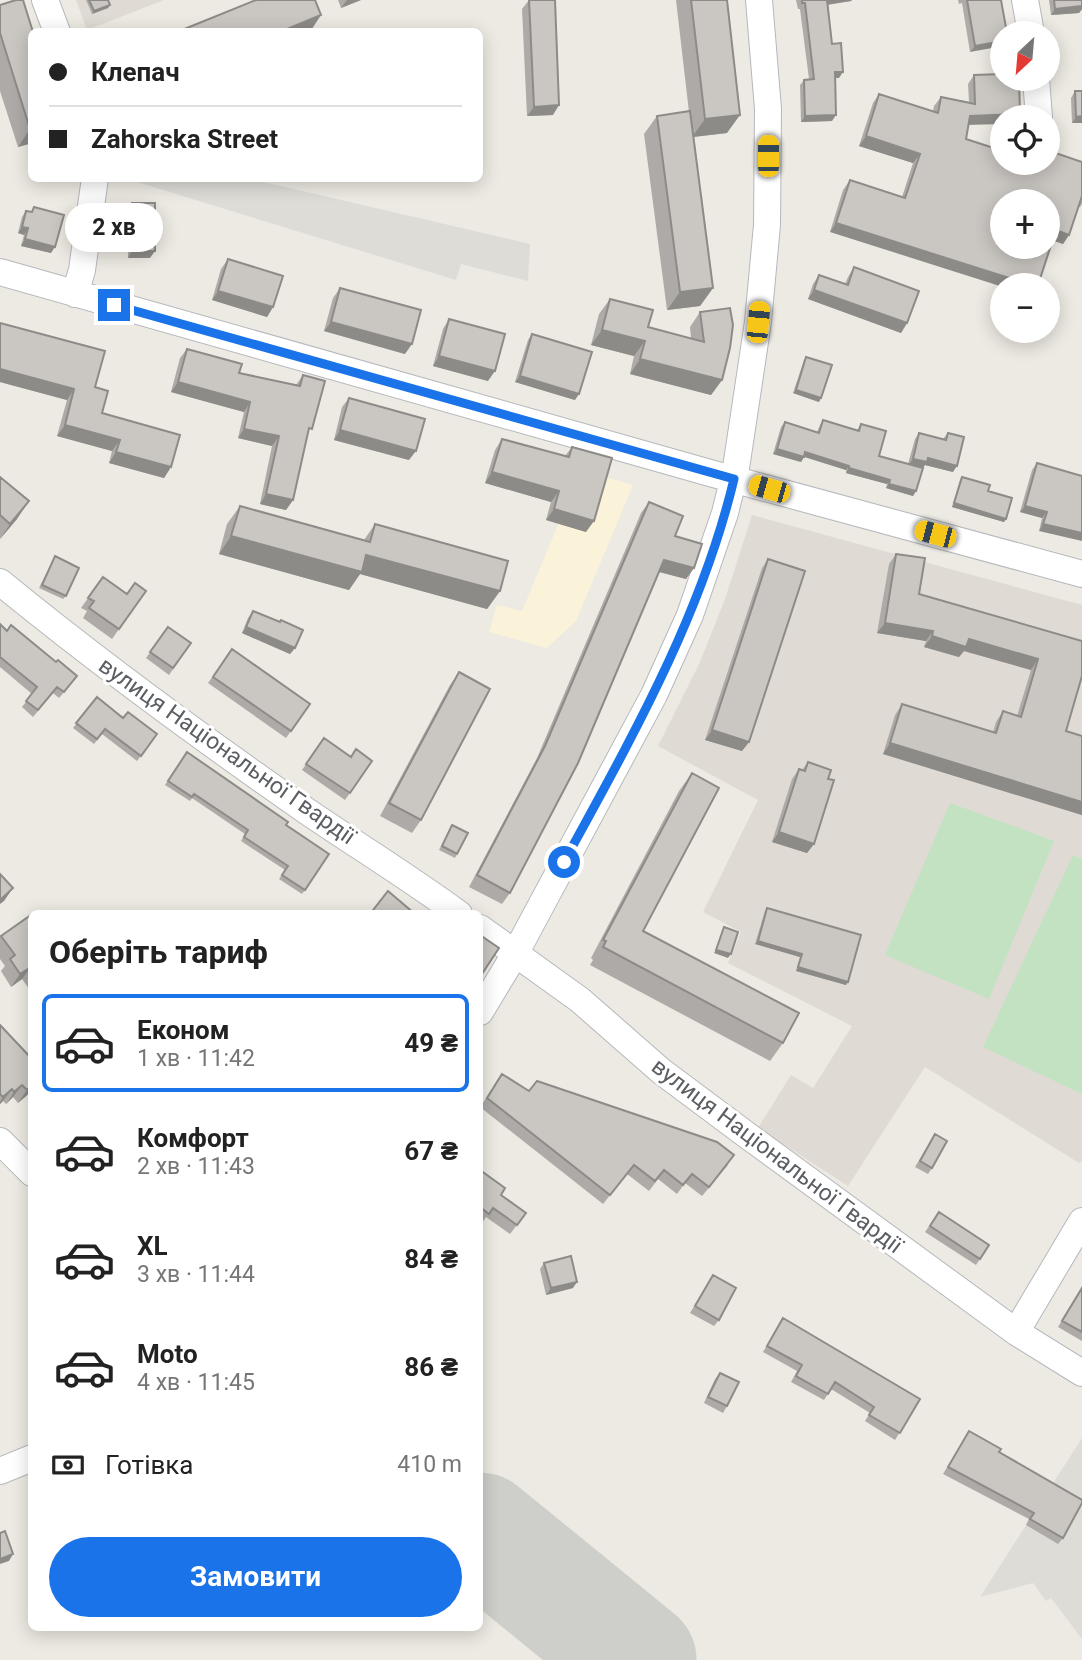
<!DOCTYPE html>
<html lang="uk">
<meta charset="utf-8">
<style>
:root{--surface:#fff;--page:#f6f6f6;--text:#222;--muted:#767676;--line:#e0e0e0;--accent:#1a73e8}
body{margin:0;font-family:Roboto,sans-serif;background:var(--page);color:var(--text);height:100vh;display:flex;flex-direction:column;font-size:26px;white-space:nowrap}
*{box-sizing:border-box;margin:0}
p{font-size:23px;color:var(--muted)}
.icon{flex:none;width:38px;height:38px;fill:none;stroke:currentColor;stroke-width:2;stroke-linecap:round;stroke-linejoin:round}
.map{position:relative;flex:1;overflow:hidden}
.sheet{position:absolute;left:28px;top:910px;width:455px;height:721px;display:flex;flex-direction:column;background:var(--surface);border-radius:10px;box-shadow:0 4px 18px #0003}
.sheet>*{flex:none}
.banner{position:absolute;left:28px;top:28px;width:455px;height:154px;border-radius:10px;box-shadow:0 4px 18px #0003;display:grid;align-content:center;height:154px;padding:0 21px;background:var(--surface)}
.needle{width:46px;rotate:206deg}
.buttons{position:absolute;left:990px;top:21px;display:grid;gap:14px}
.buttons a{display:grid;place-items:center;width:70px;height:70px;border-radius:50%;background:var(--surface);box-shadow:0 4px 18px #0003;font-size:35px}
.end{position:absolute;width:32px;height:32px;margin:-16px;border:9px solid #1a73e8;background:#fff;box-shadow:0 0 0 4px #fff}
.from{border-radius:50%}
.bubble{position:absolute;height:49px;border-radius:24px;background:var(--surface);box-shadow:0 4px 18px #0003;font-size:23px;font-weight:700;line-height:49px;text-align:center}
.car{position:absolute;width:21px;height:42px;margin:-21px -10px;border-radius:9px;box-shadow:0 0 5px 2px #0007;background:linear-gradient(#f5c518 24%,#345 0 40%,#f5c518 0 76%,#345 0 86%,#f5c518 0)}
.banner b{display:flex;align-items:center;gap:24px;height:66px;font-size:26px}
.banner b+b{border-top:2px solid var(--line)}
.banner i{width:18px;height:18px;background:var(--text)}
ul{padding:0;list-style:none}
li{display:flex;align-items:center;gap:21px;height:98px;margin:0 14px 10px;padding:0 7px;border:4px solid transparent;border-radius:10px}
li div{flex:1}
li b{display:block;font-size:26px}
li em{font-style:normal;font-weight:700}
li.active{border-color:var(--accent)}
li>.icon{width:63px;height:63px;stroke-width:1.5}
h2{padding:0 21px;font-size:32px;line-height:84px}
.pay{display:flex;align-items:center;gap:18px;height:77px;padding:0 21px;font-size:26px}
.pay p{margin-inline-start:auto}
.cta{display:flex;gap:14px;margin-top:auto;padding:14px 21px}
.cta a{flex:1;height:80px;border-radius:42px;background:var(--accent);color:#fff;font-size:28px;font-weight:700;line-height:80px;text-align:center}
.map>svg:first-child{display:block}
.commercial{fill:#faf2d9}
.industrial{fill:#dedcd7}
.education{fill:#dfdbd4}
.grass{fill:#c2e2c1}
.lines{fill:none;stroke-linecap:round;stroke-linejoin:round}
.runway{stroke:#cececa;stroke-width:119}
.minor-casing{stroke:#b5b8bc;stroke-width:28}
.minor{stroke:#fff;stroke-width:26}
.wall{fill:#aeaaa7}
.shaded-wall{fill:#8d8b88}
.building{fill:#cac6c2;stroke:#8d8b88;stroke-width:2;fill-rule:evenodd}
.route{stroke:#1a73e8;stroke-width:9}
.labels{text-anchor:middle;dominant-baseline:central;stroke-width:6;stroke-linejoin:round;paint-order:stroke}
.street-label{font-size:23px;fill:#5b5e62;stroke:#fff}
</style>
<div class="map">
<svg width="1082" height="1660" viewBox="0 0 1082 1660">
<rect width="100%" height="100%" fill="#eceae2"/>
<path class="commercial" d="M581 470 633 485 576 621 547 648 489 632 497 605 522 611Z"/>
<path class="industrial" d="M137 179H251L530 244 528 281 461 264 456 280 137 182Z
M1082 1438V1639L1051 1598 1046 1601 1033 1583 980 1597Z"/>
<path class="education" d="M76 0H164L87 30Z
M752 515 1082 605V1161L1079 1163 925 1067 848 1186 758 1128 791 1075 813 1088 852 1026 728 963 741 932 703 912 758 800 658 746 700 662 725 599Z"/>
<path class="grass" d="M950 803 1054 841 989 999 885 955Z
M1073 855 1082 859V1094L983 1047Z"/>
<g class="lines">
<path class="runway" d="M480 1532 637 1660"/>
<defs>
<path id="minor" d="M45 0 57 32
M1025 0 1031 33
M1036 79 1039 117
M0 272 710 473 1082 574
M75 294 82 270 95 178
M0 582C99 663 203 739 308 812 358 846 410 878 459 914
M480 928 580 1000 661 1071 740 1130 1016 1332 1082 1373
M480 1012 515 954 654 695 690 615 725 513 736 468 758 322 767 225 768 109 759 0
M0 1141 32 1173
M1016 1332 1082 1221
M0 1471 32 1458"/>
</defs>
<use href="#minor" class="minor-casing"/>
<use href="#minor" class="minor"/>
</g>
<path class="wall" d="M86 0H108L110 5 108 8 92 14Z
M338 0H361L341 8Z
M529 0 553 115 527 116 522 9Z
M676 0H727V133L694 137 713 288 700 306 667 310 644 134 657 116 689 112Z
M796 0H852L851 1 828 5 832 44 839 78H835L832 121 801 122 800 85 804 80 809 79 800 9H798Z
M958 0H1001L1007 33 970 52 962 3 959 4Z
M1049 0H1082V9L1079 13 1051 15Z
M0 5 32 32V143L18 147 0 91Z
M974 75 1020 114 1018 117H1003L969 125 966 139 1042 164V163H1048V153L1050 151 1082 162V204L1080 207H1078L1069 235 1063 244 1053 240 830 232 843 190 850 180 902 197 913 163 859 146 873 103 879 94 933 111 934 106 941 97 969 102 968 84Z
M1075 91 1082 123H1072L1071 98Z
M132 203 150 258H128V209Z
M34 207 51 253 21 246 24 235 18 233 22 217 26 211 31 212Z
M228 259 273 307 267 317 212 300 221 269Z
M854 267 907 323 901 333 808 299 813 284 819 275 845 284 848 277Z
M340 288 405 354 324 331 333 298Z
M610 299 648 327 691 338 690 327 700 312 722 380 711 395 630 374 634 356 591 345 599 314Z
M449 319 488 381 433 366 443 329Z
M532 334 575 400 515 382 528 340Z
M187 349 239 373 296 385 303 375 307 436 293 500 286 510 260 504 272 446 238 438 244 412 171 392 180 358Z
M806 357 819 402 793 393 804 360Z
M0 382 95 387 102 413 171 467 164 478 109 463 112 451 57 436 67 400Z
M349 398 409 460 334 440 342 407Z
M823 420 857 430 861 424 879 456 908 464 915 439 919 433 943 439 948 433 953 472 925 465 922 469 916 491 913 496 886 488 887 484 846 473V470L804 457 801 462 773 454 781 427 785 422 817 432 820 425Z
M502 439 565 456 572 447 586 532 546 520 551 502 485 483 495 450Z
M1037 463 1082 476 1039 531 1042 518 1020 512 1032 470Z
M0 477 17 519 0 539Z
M962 477 988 491 1006 519 1004 522 952 507 960 480Z
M649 502 675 536 694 568 686 579 659 572 510 893 502 904 469 887 537 758 641 513Z
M240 506 364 540 375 524 500 591 487 609 360 574 349 590 219 554 227 524Z
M896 554 919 594 1080 684 1066 731 1082 736V815L883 754 895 715 902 704 993 732 996 722 1003 711 1017 716 1031 670 964 651 959 657 924 647 926 641 877 633 889 564Z
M55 556 66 596 63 599 39 588Z
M768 559 749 742 742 751 705 740 762 568Z
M103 577 127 594 146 591 112 639 83 618 87 611 81 608Z
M253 611 295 648 290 654 242 633 248 618Z
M0 624 72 683 59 698 53 693 33 717 22 707 32 694 0 667Z
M168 627 191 643 169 675 146 658Z
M232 649 310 704 286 738 208 683Z
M459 672 421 820 412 833 380 816 450 685Z
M97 697 123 718 157 734 137 761 102 734 94 744 73 728Z
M324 738 351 757 372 761 345 800 302 770Z
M187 752 286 825 329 854 302 894 279 879 285 870 241 841 245 834 192 798 190 801 165 785Z
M808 762 828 779 814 844 807 853 772 842 792 779 799 769 802 770Z
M692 773 643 931 783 1043 770 1061 590 965 593 960 591 958 679 791Z
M452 825 457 854 455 858 439 850Z
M767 908 848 982 846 985 796 971 800 957 755 944 765 911Z
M32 916V993L22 979 11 987 1 971 5 966 0 959V937L1 936Z
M0 1025 32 1059V1091L18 1103 13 1097 6 1104 3 1101 0 1104Z
M502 1074 529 1091 728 1165 702 1196 685 1183 677 1194 658 1179 649 1191 627 1174 603 1204 480 1107Z
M935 1134 932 1168 928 1174 915 1167Z
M480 1170 501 1195 526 1213 510 1234 486 1217 482 1223 480 1221Z
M939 1212 989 1245 976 1265 925 1232Z
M544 1263 573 1288 546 1295 540 1269Z
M713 1275 719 1320 714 1326 690 1313Z
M1082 1287V1341L1058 1327Z
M783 1318 920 1399 895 1440 865 1421 870 1413 831 1389 824 1400 791 1382 797 1371 763 1352Z
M720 1373 727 1406 723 1413 704 1403 715 1379Z
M969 1431 999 1452 1063 1538 1058 1544 1026 1525 1029 1519 943 1474Z"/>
<path class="shaded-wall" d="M347 0H361L341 8Z
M827 0H852L851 1 823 5Z
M110 5 108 8 92 14 94 11Z
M1082 6V9L1079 13 1051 15 1055 9Z
M321 15 310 32H280Z
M1003 41V46L970 52 975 46Z
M835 72H843L839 78H831Z
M559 105 553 115 527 116 534 107Z
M1020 114 1018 117H1003V124L964 125 970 116Z
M740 115 727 133 692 137 705 119Z
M836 115 832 121 801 122 805 116Z
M1082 116V123H1072L1076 117Z
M30 129H32V143L18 147Z
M866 136 920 154 913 163 859 146Z
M836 223 1031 285H1003V287L830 232Z
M22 227 28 228 24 235 18 233Z
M1056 230 1069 235 1063 244 1049 239Z
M25 239 55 247 51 253 21 246Z
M132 251H155L150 258H128Z
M713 288 700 306 667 310 680 292Z
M814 290 907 323 901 333 808 299Z
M218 291 273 307 267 317 212 300Z
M331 322 412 344 405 354 324 331Z
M602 330 645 341 634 356 591 345Z
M439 356 495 371 488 381 433 366Z
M640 359 722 380 711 395 630 374Z
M0 369 74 389 67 400 0 382Z
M520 376 579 394 575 400 515 382Z
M178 382 250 402 244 412 171 392Z
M796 390 821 398 819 402 793 393Z
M65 425 120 440 112 451 57 436Z
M244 429 279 436 272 446 238 438Z
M340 430 416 451 409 460 334 440Z
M777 449 804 457 801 462 773 454Z
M116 452 171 467 164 478 109 463Z
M805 452 849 466 846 470 802 456Z
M928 458 957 466 953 472 925 465 922 469 908 465 913 459Z
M849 468 890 480 887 484 846 473Z
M492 472 559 491 551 502 485 483Z
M889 484 916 491 913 496 886 488Z
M266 494 293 500 286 510 260 504Z
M29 501 17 519 0 539 10 524Z
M954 503 1006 519 1004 522 952 507Z
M1025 506 1047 512 1042 518 1020 512Z
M554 509 594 521 586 532 546 520Z
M1043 524 1082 533V541L1039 531Z
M231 536 366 555 500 591 487 609 360 574 349 590 219 554Z
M664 560 694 568 686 579 656 571Z
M885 623 933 631 926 641 877 633Z
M246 627 295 648 290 654 242 633Z
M932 636 969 639 1038 659 1031 670 964 651 959 657 924 647Z
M712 730 749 742 742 751 705 740Z
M890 743 1082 802V815L883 754Z
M779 832 814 844 807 853 772 842Z
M13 888 4 901 0 904V900Z
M758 941 802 954 800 957 755 944Z
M716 950 731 954 728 958 714 953Z
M31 967 22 979 11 987 20 974Z
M798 967 848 982 846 985 796 971Z
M22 1085 13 1097 6 1104 14 1092Z
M32 1086V1091L18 1103 27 1090Z
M12 1089 3 1101 0 1104V1102L3 1097Z
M577 1282 573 1288 546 1295 551 1288Z
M13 1554 9 1561 0 1564V1559Z"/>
<path class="building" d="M16 0H23L33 32H32V129H30L0 33V5Z
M89 0H108L110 5 94 11Z
M256 0H315L321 15 280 32H177Z
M529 0H555L559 105 534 107Z
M691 0H727L740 115 705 119Z
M802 0H827L832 44 841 43 843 72H835L836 115 805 116 804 80 814 79 805 3H802Z
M967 0H1001L1007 33H1003V41L975 46Z
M1054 0H1082V6L1055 9Z
M1003 74V79H1019L1020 114 970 116 966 139 1003 151V163H1038L1045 165 1046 163H1048L1050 151 1082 162V196L1069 235 1056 230 1038 285H1031L836 223 850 180 905 198 920 154 866 136 879 94 938 113 941 97 975 104 974 75ZM1003 201H1048V247H1003Z
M1075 91H1082V116L1076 117Z
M690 111 713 288 680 292 657 116Z
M132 203H155V251H132Z
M34 207 64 215 55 247 25 239 28 228 22 227 26 211 32 212Z
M228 259 283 276 273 307 218 291Z
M854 267 919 291 907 323 814 290 819 275 848 285Z
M340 288 421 310 412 344 331 322Z
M610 299 653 310 648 327 704 342 700 312 730 308 733 325 730 348 722 380 640 359 645 341 602 330Z
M449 319 505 334 495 371 439 356Z
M0 323 105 351 95 387 108 391 102 413 180 435 171 467 116 452 120 440 65 425 74 389 0 369Z
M532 334 592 352 579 394 520 376Z
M187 349 242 364 239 373 300 386 303 375 325 381 312 429 309 428 293 500 266 494 279 436 244 429 250 402 178 382Z
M806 357 832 365 821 398 796 390Z
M349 398 425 419 416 451 340 430Z
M823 420 859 431 861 424 886 431 879 456 923 468 916 491 889 484 890 480 849 468V466L805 452 804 457 777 449 785 422 819 433Z
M919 433 946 440 948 433 964 437 957 466 928 458 927 462 913 459Z
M502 439 569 457 572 447 612 458 594 521 554 509 559 491 492 472Z
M1037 463 1082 476V533L1043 524 1047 512 1025 506Z
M0 477 29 501 10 524 0 515Z
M962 477 990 485 988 491 1012 498 1006 519 954 503Z
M649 502 683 516 675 536 702 544 694 568 664 560 578 763 510 893 477 875 545 746Z
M240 506 370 542 375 524 508 561 500 591 366 555 362 572 231 536Z
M896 554 925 558 919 594 1082 641V676L1066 731 1082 736V802L890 743 902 704 996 733 1003 711 1021 717 1038 659 969 639 966 647 932 636 933 631 885 623Z
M55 556 79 568 66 596 42 585Z
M768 559 805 571 749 742 712 730Z
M103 577 127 594 135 583 146 591 119 629 89 608 94 601 88 598Z
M253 611 280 622 281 620 303 630 295 648 246 627Z
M0 624 7 631 11 625 56 662 58 660 77 676 64 692 57 687 38 710 26 701 37 687 0 657Z
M168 627 191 643 173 668 150 652Z
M232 649 310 704 291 731 213 677Z
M459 672 490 689 421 820 389 803Z
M97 697 123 718 128 712 157 734 141 756 105 729 97 739 76 723Z
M324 738 351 757 356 749 372 761 350 793 306 764Z
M187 752 288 822 286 825 329 854 305 890 282 875 288 866 244 837 248 830 194 794 192 797 168 781Z
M808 762 831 770 828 779 834 780 814 844 779 832 799 769 805 771Z
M692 773 719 788 643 931 799 1013 783 1043 603 947 606 941 603 940Z
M452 825 468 833 457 854 442 846Z
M0 874 13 888 0 900Z
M388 891 415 914H370Z
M767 908 861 935 848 982 798 967 802 954 758 941Z
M31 915 32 968 31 967 20 974 10 959 15 955 1 936Z
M724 927 738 932 731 954 716 950Z
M480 935 499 948 480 977Z
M0 1025 32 1059V1086L27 1090 22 1085 14 1092 12 1089 3 1097 0 1094Z
M502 1074 529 1091 537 1081 717 1142 734 1155 709 1187 692 1174 683 1185 664 1170 655 1181 634 1165 610 1195 487 1098Z
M935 1134 947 1141 932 1168 920 1161Z
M480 1170 505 1188 501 1195 526 1213 517 1225 493 1208 489 1214 480 1207Z
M939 1212 989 1245 980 1259 930 1226Z
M571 1256 577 1282 551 1288 544 1263Z
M713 1275 736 1288 719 1320 695 1306Z
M1082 1288V1332L1062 1321Z
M783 1318 920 1399 900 1433 869 1415 874 1407 835 1382 828 1394 796 1376 802 1365 767 1346Z
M720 1373 739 1382 727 1406 708 1397Z
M969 1431 1001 1449 999 1452 1082 1500V1503L1063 1538 1030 1519 1034 1513 948 1467Z
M5 1531 13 1554 0 1559V1533Z"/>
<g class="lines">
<path class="route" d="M114 305 734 479C701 617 631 739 564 862"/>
</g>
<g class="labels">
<g class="street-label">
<text transform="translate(227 751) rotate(35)">вулиця Національної Гвардії</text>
<text transform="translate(777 1156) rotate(37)">вулиця Національної Гвардії</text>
</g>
</g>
</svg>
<div class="buttons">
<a><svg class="needle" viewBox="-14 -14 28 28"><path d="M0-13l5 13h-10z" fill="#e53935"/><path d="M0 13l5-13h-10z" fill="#767676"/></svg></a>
<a><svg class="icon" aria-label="locate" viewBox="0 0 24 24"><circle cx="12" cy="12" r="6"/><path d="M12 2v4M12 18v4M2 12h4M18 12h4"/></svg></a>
<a>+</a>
<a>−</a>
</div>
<i class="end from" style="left:564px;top:862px"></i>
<i class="end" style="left:114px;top:305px"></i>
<div class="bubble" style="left:65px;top:203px;width:98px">2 хв</div>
<i class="car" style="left:768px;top:156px;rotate:0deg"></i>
<i class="car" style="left:758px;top:322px;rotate:5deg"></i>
<i class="car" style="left:769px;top:489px;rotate:286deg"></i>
<i class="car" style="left:935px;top:534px;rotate:285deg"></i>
<div class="banner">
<b><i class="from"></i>Клепач</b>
<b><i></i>Zahorska Street</b>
</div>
<section class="sheet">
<h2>Оберіть тариф</h2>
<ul>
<li class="active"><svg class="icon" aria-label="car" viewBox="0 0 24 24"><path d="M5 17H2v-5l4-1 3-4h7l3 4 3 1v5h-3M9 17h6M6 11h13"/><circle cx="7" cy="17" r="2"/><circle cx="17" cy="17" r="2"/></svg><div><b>Економ</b><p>1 хв · 11:42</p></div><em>49 ₴</em></li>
<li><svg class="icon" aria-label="car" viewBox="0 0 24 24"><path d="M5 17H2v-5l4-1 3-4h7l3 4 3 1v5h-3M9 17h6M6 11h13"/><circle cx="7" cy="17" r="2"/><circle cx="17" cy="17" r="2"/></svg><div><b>Комфорт</b><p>2 хв · 11:43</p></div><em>67 ₴</em></li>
<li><svg class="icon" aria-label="car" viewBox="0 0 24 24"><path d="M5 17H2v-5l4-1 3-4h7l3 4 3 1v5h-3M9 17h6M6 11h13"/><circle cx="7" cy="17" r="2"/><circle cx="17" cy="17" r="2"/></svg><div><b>XL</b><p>3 хв · 11:44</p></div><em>84 ₴</em></li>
<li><svg class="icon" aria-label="car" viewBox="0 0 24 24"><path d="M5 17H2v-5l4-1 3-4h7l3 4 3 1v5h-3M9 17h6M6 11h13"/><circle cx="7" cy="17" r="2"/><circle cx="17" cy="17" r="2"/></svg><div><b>Moto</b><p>4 хв · 11:45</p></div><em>86 ₴</em></li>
</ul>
<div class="pay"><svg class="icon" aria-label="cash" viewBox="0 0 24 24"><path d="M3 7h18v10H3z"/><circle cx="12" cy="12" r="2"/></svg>Готівка<p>410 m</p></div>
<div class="cta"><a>Замовити</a></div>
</section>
</div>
